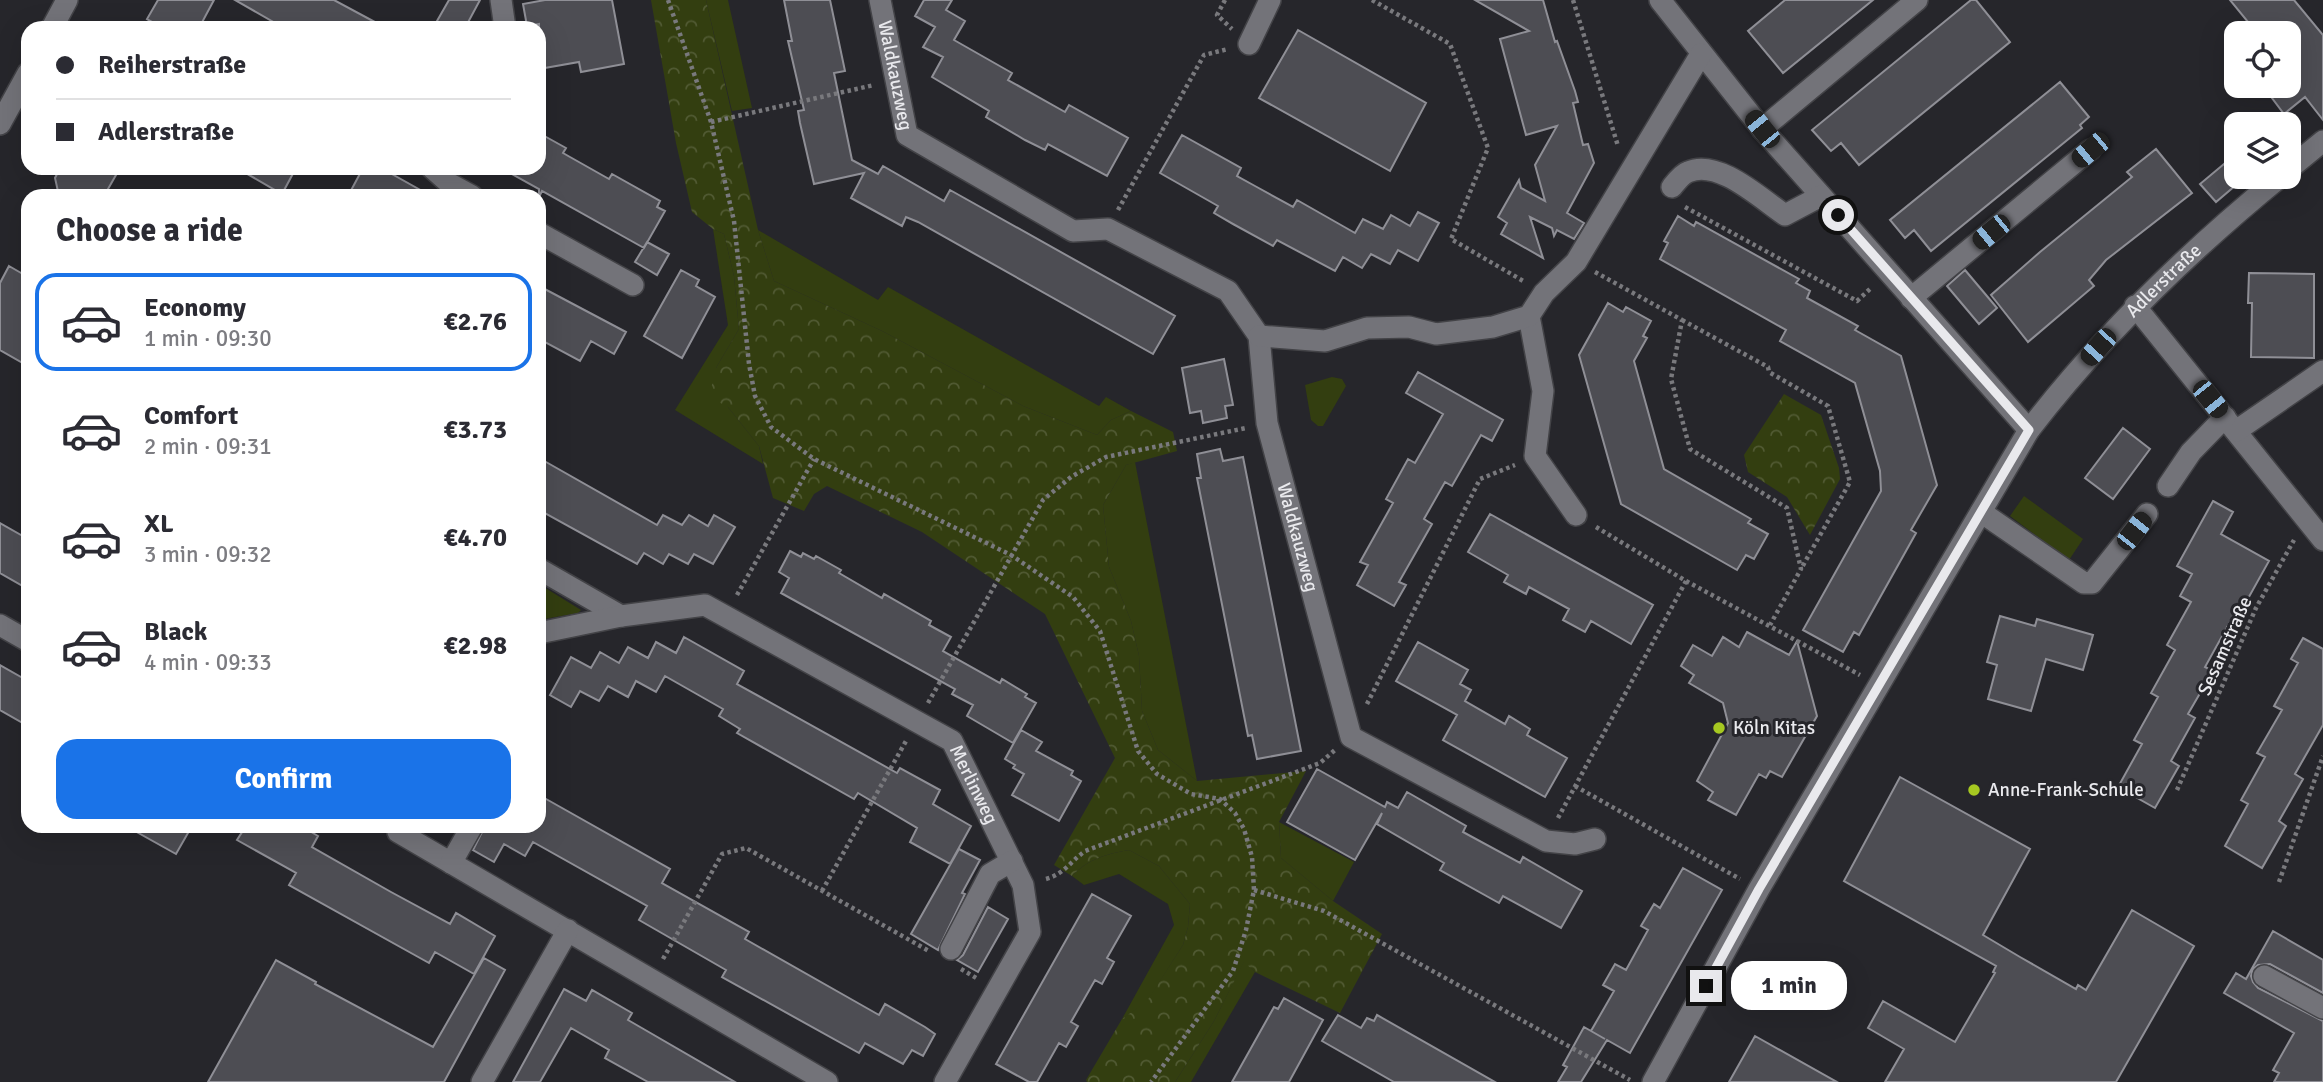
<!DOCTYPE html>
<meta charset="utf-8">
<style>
:root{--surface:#fff;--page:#f2f2f3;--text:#2b2b33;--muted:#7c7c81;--line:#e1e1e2;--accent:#1a73e8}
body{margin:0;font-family:Signika,sans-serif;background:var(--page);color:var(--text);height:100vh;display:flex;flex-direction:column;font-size:26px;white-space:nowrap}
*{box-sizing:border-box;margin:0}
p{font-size:23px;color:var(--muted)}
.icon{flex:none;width:38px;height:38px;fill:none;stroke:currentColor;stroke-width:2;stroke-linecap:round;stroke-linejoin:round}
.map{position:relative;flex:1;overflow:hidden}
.side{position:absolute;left:21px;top:189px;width:525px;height:644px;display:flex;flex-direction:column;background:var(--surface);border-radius:21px;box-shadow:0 7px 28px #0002}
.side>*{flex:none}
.top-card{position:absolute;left:21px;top:21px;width:525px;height:154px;border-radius:21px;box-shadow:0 7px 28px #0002;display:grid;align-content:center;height:154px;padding:0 35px;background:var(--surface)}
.fabs{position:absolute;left:2224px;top:21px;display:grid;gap:14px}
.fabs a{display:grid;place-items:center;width:77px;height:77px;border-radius:14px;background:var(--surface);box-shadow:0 7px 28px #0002;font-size:35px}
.end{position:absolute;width:32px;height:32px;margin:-16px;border:9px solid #e9e9ed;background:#111;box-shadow:0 0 0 4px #111}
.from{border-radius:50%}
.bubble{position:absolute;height:49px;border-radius:21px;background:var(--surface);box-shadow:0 7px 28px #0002;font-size:23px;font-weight:800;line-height:49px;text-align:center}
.car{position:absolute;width:21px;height:42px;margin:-21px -10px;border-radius:9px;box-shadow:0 0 5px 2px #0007;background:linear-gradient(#222 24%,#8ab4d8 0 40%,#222 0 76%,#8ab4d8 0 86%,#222 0)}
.top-card b{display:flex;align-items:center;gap:24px;height:66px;font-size:26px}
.top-card b+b{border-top:2px solid var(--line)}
.top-card i{width:18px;height:18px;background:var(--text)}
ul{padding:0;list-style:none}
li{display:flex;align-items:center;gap:21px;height:98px;margin:0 14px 10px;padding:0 21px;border:4px solid transparent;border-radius:21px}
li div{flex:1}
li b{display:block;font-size:26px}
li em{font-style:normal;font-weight:800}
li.selected{border-color:var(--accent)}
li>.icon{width:63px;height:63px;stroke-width:1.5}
h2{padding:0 35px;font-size:32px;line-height:84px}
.button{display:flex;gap:14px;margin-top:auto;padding:14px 35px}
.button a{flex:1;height:80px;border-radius:21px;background:var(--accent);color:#fff;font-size:28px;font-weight:800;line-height:80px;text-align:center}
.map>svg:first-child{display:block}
.grass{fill:#333e10}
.park{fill:url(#park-crowns)}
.building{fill:#4d4d53;stroke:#8f8f96;stroke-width:2}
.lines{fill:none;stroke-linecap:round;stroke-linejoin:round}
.minor-casing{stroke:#434347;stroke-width:24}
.path{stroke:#79797d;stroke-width:4.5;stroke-dasharray:3.5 3.5;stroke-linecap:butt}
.minor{stroke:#737379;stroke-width:21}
.route{stroke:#e9e9ed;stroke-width:9}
.poi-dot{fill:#a6c821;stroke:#26262b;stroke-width:2.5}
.labels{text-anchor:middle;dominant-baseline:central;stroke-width:6;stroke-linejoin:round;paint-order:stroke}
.street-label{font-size:19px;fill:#e9e9ed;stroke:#26262b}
.poi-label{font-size:19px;fill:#e9e9ed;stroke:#26262b;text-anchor:start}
</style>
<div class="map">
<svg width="2323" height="1082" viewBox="0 0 2323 1082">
<defs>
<pattern id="park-crowns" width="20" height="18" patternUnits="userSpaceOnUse" patternTransform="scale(1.75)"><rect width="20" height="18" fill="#333e10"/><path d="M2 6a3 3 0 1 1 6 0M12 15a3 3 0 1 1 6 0" fill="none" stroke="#515a33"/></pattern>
</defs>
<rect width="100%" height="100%" fill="#26262b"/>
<path class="grass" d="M706 0H728L752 108 732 111Z
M713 229 724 234 734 276 739 329 716 368 728 407 759 446 763 464 675 410 728 325Z
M758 230 878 300 888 287 1099 406 1106 397 1131 411 1111 420 1097 435 1023 406 882 331 774 281Z
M1332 377 1342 379 1346 386 1323 426H1318L1311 420 1305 385Z
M1135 462 1197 781 1158 750 1142 711 1139 656 1131 621 1109 567 1103 505 1126 465Z
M2024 496 2083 539 2069 560 2010 516Z
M541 588 547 589 581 610 578 613 539 620Z
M1279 822 1354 862 1333 901 1281 858Z
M1129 850 1159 866 1190 904 1188 927 1183 945 1147 1002 1122 1019 1174 925 1168 904 1119 874 1084 885 1072 876C1088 859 1106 854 1129 850Z
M1244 961 1255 972 1191 1082H1175L1214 1021Z"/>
<path class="park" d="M651 0H706L758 230 774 281 882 331 1023 406 1097 435 1111 420 1131 411 1173 432 1177 451 1126 465 1103 505 1109 567 1131 621 1139 656 1142 711 1158 750 1197 781 1306 771 1279 822 1281 858 1333 901 1382 934 1340 1013 1255 972 1244 962 1214 1021 1175 1082H1087L1086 1080 1122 1019 1147 1001 1183 945 1188 927 1190 904 1159 866 1129 850C1106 854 1088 859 1072 876L1054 865 1115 758 1045 614 922 532 827 486 814 494 804 511 773 498 759 446 728 407 709 397 716 368 739 329 734 276 724 234 713 229 692 212 676 143Z
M1784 394 1821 415 1839 468 1840 479 1810 535 1787 497 1748 472 1744 455Z"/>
<path class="building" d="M158 0H214L199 28H163L147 19Z
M235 0H334L386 28H284Z
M449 0H480L465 28H433Z
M545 0H612L624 64 581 72 579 62 539 69V24L527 26 523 4Z
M784 0H830L845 71 834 73 852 160 878 174 883 166 944 201 950 190 1175 316 1153 354 918 222 906 217 902 226 851 198 864 173 814 184 800 123 798 111 804 110 788 41H792Z
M924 0H952L946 10 965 21 954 40 1012 73 1008 80 1065 112 1069 105 1128 138 1107 176 1048 144 1045 150 1025 140 986 117 989 111 932 77 943 57 923 47 935 27 915 16Z
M1475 0H1543L1555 42 1557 41 1575 91 1578 102 1573 103 1583 145 1588 144 1594 163 1567 213 1584 223 1574 239 1557 230 1554 236 1552 228 1530 217 1543 258 1501 234 1507 223 1498 217 1519 180 1521 188 1545 201 1535 165 1557 126 1526 135 1500 39 1529 31Z
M1785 0H1873L1783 73 1748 31Z
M1971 0H1976L2010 42 1859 165 1841 143 1831 151 1812 130Z
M2230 0H2294L2323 35V120L2305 97 2284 114 2263 86H2289V33H2257Z
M1298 30 1426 103 1390 171 1259 98Z
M2060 82 2089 117 2080 125 2082 128 1931 251 1914 230 1905 238 1890 220Z
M539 133 566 148 563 153 570 157 609 179 612 174 660 201 657 207 665 211 644 248 542 191 539 197V189L501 168H539Z
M1182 135 1241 168 1237 176 1255 186 1293 207 1297 200 1355 233 1363 219 1383 229 1391 215 1410 226 1418 212 1439 223 1418 261 1398 250 1390 264 1371 254 1362 268 1343 257 1335 271 1277 240 1273 246 1233 224 1214 213 1218 206 1160 173Z
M2156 149 2192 193 2106 260 2089 280 2094 286 2028 342 1991 295 2040 252 2132 177 2127 172Z
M2236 154V185L2216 202 2200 184Z
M60 168H120L104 196H59L55 178Z
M237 168H296L282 194Z
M363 168H381L431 196H348Z
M1678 216 1694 226 1696 222 1799 279 1796 283 1810 291 1807 298 1858 326 1855 330 1901 356 1937 485 1911 530 1916 533 1859 635 1854 632 1843 652 1803 630 1881 491 1880 471 1855 383 1780 341 1786 330 1660 259 1668 243 1664 241Z
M647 242 669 254 657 275 635 262Z
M9 266 28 277V366L0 350V283Z
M681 270 699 280 696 286 715 297 682 358 644 336Z
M1965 270 1997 308 1979 324 1947 286Z
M2249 273 2314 274V358L2251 357 2252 303H2248Z
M539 286 626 332 614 354 591 341 580 361 539 339Z
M1608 303 1623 312 1626 307 1651 321 1643 336 1647 338 1634 361 1664 469 1751 519 1748 523 1768 534 1754 559 1746 555 1737 570 1621 504 1579 355Z
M1224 359 1233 405 1225 406 1227 418 1203 423 1201 411 1190 413 1182 368Z
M1418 372 1503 420 1492 441 1481 435 1452 486 1445 482 1424 519 1432 524 1399 582 1406 585 1394 606 1357 585 1368 565 1360 562 1393 503 1386 499 1408 459 1415 463 1443 414 1406 393Z
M2123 428 2150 449 2113 499 2085 478Z
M1220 449 1223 461 1243 457 1301 751 1257 759 1252 735 1248 736 1197 478H1201L1197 454Z
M539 458 657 525 663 515 682 525 689 515 708 526 714 515 735 527 713 564 694 554 688 564 669 554 663 564 644 553 637 564 539 510Z
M2213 501 2233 512 2221 534 2269 561 2245 604 2241 602 2205 667 2213 671 2188 714 2195 718 2171 761 2179 766 2155 808 2118 787 2142 744 2134 740 2158 697 2151 693 2175 650 2167 645 2191 602 2180 596 2192 574 2177 566Z
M1490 514 1653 605 1631 644 1591 621 1585 632 1563 620 1569 609 1529 587 1526 594 1504 582 1508 575 1468 552Z
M0 523 28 539V589L0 573Z
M790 551 801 557 803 553 814 559 816 556 841 570 839 573 882 598 884 594 931 621 929 625 951 637 943 651 1000 683 1002 679 1027 694 1025 697 1036 703 1013 743 967 716 973 705 952 694 955 689 781 593 789 578 779 572Z
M2000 616 2035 626 2037 619 2093 635 2083 670 2046 659 2031 711 1988 699 1997 665 1987 662Z
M1747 632 1789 655 1797 641 1817 716 1782 777 1770 771 1766 778 1759 774 1736 815 1708 800 1713 792 1697 781 1728 723 1723 703 1689 683 1694 675 1681 666 1693 645 1712 656 1723 637 1739 647Z
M684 637 744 671 737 684 897 773 900 768 940 790 933 804 971 826 950 864 910 842 917 828 858 793 854 799 737 733 740 729 719 716 723 709 665 676 656 692 636 681 628 697 608 686 599 701 580 691 571 707 550 695 571 657 591 668 600 652 619 663 628 647 648 658 656 642 676 653Z
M2303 638 2323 649V725L2295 774 2303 779 2279 821 2286 826 2262 868 2225 846 2248 804 2241 800 2265 757 2257 753 2282 710 2274 706 2298 663 2291 659Z
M1418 642 1468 670 1460 684 1471 690 1465 701 1505 724 1509 716 1530 729 1527 735 1567 758 1545 797 1443 740 1457 715 1396 681Z
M0 665 28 681V726L0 710Z
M1021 730 1042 742 1036 751 1073 771 1071 775 1081 781 1059 821 1012 795 1024 774 1013 768 1015 765 1005 759Z
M1317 769 1385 807 1387 802 1398 808 1407 792 1466 826 1463 832 1520 863 1523 857 1582 891 1561 928 1503 896 1499 903 1440 870 1444 863 1377 824 1382 813 1355 860 1287 822Z
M1900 777 2030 849 1983 935 2020 957 2076 989 2078 985 2086 990 2132 910 2194 946 2116 1082H1885L1904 1049 1868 1028 1883 1001 1955 1042 1995 973 1993 972 1996 966 1844 881Z
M539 795 670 869 662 883 749 932 745 939 879 1015 885 1004 925 1027 935 1034 923 1056 912 1050 903 1064 865 1043 859 1053 722 977 726 970 639 920 647 906 533 842 525 856 504 844 494 862 473 850 485 826H539Z
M126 826H192L176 854Z
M246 826H301L318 836 312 847 391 892 450 924 456 913 495 936 474 974 435 952 429 963 289 885 296 873 237 840Z
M959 849 980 860 962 893 965 894 938 950 911 934Z
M1683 868 1722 890 1630 1053 1607 1040 1581 1082H1558L1567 1067 1563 1065 1584 1027 1605 1039 1591 1031 1614 991 1603 985 1615 964 1626 970 1648 930 1641 926 1654 904 1660 908Z
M1092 894 1131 916 1107 958 1114 962 1102 984 1095 980 1071 1022 1078 1026 1066 1047 1059 1043 1037 1082H1029L996 1064Z
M988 907 1008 919 978 972 957 960 963 955Z
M2273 931 2323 960V993L2270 964 2258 965 2253 969 2251 976 2253 982 2258 988 2323 1021V1082H2274L2279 1073 2273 1070 2294 1033 2224 993 2236 973 2246 979Z
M484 958 505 970 444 1082H208L276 960 316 982 315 984 433 1047Z
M564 989 586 1001 592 990 632 1013 628 1020 735 1082H648L605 1058 609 1050 571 1028 540 1082H513Z
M1284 998 1323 1020 1289 1082H1232L1274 1007 1278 1009Z
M1338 1015 1361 1028 1367 1018 1374 1021 1377 1015 1495 1082H1394L1322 1041Z
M1755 1036 1837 1082H1729Z"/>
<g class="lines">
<defs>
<g id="minor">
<path d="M501 0 505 28"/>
<path id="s1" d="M880 0 907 135 1073 231 1108 229 1228 291 1259 336 1267 423 1351 737 1546 841 1575 844 1595 839"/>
<path d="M1660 0 1762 129 2029 430"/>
<path d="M52 28 67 0"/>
<path d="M1249 44 1270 0"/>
<path d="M0 124 28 73"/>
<path d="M1762 129 1917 0"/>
<path d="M432 168 450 184 472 196"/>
<path d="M2289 169 2323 141"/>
<path d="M1672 187C1676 182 1682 174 1688 172 1718 158 1761 199 1785 215L1821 196"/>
<path d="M539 233 633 285"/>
<path d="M1911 298 2090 150"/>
<path d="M2135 306 2323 540"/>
<path d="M1529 316 1543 391 1535 456 1576 515"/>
<path d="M1259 336 1325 341 1367 328 1409 327 1436 334 1493 327 1529 316 1544 293 1576 262 1701 54"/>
<path d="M2236 431 2323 371"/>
<path d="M2168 486 2191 452 2225 417"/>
<path d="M1981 512 2084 583H2092L2147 514"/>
<path d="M539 569 621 616"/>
<path d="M0 625 28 641"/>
<path id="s2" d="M539 633 621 616 705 605 952 741 1023 885 1030 932 945 1082"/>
<path d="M401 826 398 832 827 1082"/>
<path d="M451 863 472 826"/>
<path d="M951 949 990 874 1012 861"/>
<path d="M2264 976 2323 1008"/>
<path d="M482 1082 568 930"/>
<path id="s3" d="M1653 1082 1759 889 2029 430C2103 334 2187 253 2280 177"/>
</g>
</defs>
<use href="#minor" class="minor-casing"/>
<path class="path" d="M668 0 711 122 734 221 749 364 755 396 771 427 814 459 1011 555 1073 597 1100 631 1138 751 1157 774 1191 794 1220 799 1235 813 1244 829 1252 857 1254 890 1246 930 1233 971 1151 1082
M1225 0 1217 15 1232 29
M1372 0 1450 44 1488 148 1451 239 1525 282
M1573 0 1618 146
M711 122 874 85
M1685 207 1857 301 1871 288
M1118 210 1204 55 1228 49
M1595 272 1682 320 1671 379 1690 449 1787 508 1801 569 1770 625
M1682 320 1768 367 1769 372 1828 406 1850 482 1801 569
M1596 527 1686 581 1860 675
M737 595 814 459
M928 703 1043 500 1071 477 1106 457 1246 428
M1367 704 1480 479 1515 465
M1575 786 1740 879
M2177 790 2256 608 2294 540
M1558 818 1686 581
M1046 879C1064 874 1070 862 1085 851L1320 763 1335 750
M2279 882 2323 756
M1254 890 1324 911 1630 1080
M822 891 906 741
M663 959 722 854 746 848 929 951
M961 969 978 979"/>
<use href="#minor" class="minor"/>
</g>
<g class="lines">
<path class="route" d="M1706 986 1759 889 2029 430 1838 215"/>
</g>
<g class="poi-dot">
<circle cx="1719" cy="728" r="7"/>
<circle cx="1974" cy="790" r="7"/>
</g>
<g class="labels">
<g class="street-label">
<text stroke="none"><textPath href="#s1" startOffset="77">Waldkauzweg</textPath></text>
<text stroke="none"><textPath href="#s3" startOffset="954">Adlerstraße</textPath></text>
<text stroke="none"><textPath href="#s1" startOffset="760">Waldkauzweg</textPath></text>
<text transform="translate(2225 646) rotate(-66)">Sesamstraße</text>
<text stroke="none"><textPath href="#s2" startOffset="499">Merlinweg</textPath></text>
</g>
<g class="poi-label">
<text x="1733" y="728">Köln Kitas</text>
<text x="1988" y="790">Anne-Frank-Schule</text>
</g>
</g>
</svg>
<div class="fabs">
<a><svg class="icon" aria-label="locate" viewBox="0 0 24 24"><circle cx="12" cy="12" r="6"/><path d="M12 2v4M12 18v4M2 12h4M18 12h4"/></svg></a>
<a><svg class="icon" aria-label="layers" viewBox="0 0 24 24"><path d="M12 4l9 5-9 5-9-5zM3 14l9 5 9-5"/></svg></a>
</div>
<i class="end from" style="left:1838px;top:215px"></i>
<i class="end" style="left:1706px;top:986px"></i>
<div class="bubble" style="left:1731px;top:961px;width:116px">1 min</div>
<i class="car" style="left:1762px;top:129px;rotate:321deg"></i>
<i class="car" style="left:2090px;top:150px;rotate:230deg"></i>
<i class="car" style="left:1991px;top:232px;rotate:231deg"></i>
<i class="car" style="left:2098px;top:347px;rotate:222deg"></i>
<i class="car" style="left:2210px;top:399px;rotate:141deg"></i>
<i class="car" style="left:2134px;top:531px;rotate:38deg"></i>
<div class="top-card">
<b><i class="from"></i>Reiherstraße</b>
<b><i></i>Adlerstraße</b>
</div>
<section class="side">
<h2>Choose a ride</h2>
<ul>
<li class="selected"><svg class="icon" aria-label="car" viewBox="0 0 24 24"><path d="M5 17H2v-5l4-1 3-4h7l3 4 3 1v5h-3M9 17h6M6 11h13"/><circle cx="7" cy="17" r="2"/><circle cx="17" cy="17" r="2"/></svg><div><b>Economy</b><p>1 min · 09:30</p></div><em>€2.76</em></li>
<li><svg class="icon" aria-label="car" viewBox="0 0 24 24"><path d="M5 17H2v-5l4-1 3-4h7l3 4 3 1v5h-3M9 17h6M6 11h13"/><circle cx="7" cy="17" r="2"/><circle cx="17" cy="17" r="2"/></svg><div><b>Comfort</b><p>2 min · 09:31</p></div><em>€3.73</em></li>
<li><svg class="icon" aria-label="car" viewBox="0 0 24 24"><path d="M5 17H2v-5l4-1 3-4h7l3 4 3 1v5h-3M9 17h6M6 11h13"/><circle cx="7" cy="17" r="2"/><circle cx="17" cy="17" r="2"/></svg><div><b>XL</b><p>3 min · 09:32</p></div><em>€4.70</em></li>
<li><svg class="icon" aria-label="car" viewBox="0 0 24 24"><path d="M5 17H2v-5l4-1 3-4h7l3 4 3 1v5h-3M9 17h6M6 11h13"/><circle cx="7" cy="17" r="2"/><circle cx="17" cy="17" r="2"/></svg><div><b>Black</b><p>4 min · 09:33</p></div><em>€2.98</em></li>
</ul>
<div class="button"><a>Confirm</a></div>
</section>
</div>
